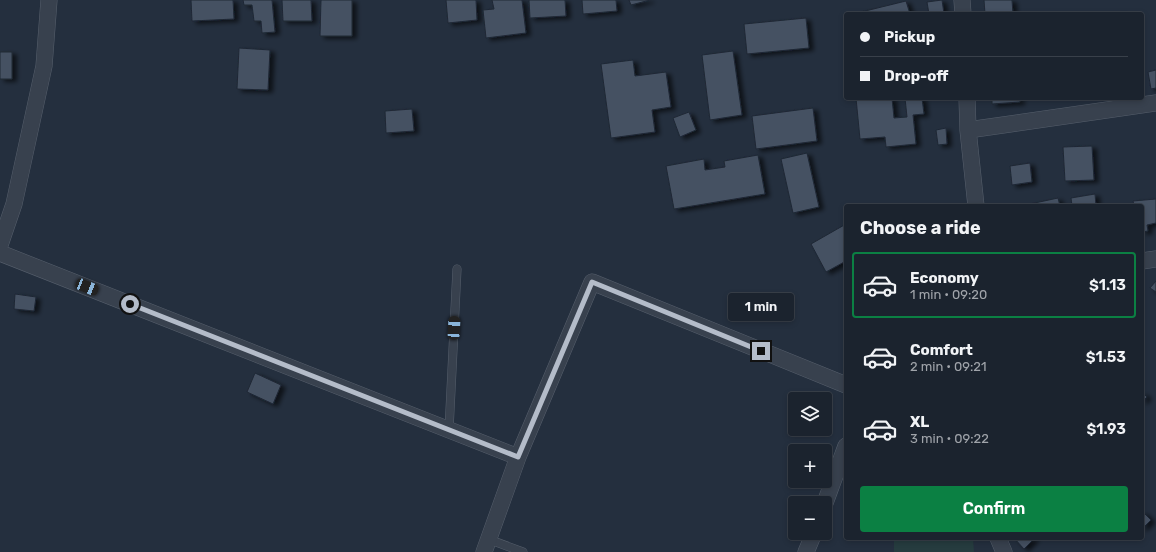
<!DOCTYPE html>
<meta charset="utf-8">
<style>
:root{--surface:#1b232e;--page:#242b36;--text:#f1f3f6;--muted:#a0a4aa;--line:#39404a;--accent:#0b8043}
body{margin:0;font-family:Rubik,sans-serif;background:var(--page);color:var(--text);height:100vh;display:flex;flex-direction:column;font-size:15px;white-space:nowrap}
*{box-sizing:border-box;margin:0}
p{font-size:13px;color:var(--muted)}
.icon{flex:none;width:22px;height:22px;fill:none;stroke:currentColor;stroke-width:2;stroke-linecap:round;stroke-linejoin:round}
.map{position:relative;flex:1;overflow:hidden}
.panel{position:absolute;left:844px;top:204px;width:300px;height:336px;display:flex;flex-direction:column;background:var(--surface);border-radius:4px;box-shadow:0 2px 6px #0003,0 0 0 1px var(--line)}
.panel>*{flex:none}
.guide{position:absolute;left:844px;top:12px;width:300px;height:88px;border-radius:4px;box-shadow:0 2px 6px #0003,0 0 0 1px var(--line);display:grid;align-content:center;height:88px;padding:0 16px;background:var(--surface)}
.tools{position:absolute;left:788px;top:392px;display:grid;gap:8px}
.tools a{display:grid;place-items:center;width:44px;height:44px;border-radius:4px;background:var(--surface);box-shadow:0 2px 6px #0003,0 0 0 1px var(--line);font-size:20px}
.end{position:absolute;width:18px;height:18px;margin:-9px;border:5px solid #b4bcc9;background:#111;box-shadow:0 0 0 2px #111}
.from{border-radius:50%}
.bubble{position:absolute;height:28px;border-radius:4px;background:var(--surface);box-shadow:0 2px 6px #0003,0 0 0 1px var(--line);font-size:13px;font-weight:600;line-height:28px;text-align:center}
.car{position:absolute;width:12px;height:24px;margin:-12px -6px;border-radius:5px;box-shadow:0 0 3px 1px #0007;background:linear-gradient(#222 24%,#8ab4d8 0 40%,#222 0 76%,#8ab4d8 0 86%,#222 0)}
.guide b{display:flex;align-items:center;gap:14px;height:38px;font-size:15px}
.guide b+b{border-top:1px solid var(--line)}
.guide i{width:10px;height:10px;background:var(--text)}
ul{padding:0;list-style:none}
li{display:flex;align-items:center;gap:12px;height:66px;margin:0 8px 6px;padding:0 8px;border:2px solid transparent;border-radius:4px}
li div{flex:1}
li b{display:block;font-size:15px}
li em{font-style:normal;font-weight:600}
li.on{border-color:var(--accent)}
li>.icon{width:36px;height:36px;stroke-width:1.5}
h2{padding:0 16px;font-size:18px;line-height:48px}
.primary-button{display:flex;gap:8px;margin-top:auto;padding:8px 16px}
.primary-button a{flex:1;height:46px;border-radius:4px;background:var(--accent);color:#fff;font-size:16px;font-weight:600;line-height:46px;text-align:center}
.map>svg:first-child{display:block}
.green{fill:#263c3f}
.building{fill:#455162;stroke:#1f2835;filter:url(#shadow)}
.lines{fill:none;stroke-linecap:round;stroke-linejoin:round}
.lane-casing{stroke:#565f6c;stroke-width:9}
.street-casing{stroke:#565f6c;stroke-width:17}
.lane{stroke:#38414e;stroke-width:8}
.street{stroke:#38414e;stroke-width:16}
.route{stroke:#b4bcc9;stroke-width:5}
</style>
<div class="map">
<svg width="1156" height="552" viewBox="0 0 1156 552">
<defs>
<filter id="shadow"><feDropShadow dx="4.5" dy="2.5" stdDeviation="2" flood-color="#0009"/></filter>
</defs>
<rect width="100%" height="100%" fill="#242f3e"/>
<path class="green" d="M894 538H973L974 552H894Z"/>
<path class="building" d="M191 0H233L234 19 192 21Z
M243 0H272L275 32 262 33 261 21H254L252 5H244Z
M282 0H311L312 21H283Z
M321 0H352V36H320Z
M446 0H476L477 20 448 23Z
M492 0H522L526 33 486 38 483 10 494 9Z
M529 0H565L566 16 530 18Z
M582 0H616L617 11 583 14Z
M629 0H650L631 5Z
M942 0 944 14H929L927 2Z
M984 0H1012L1013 14H985Z
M906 1 910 14H853Z
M1122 12V14H1110Z
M806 18 809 48 747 54 744 24Z
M239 48 270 50 268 90 237 89Z
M733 51 742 115 710 120 702 55Z
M0 52H12V79H0Z
M633 60 635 76 666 72 671 107 652 110 655 132 611 138 601 64Z
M1156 70V88L1151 89 1148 72Z
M856 98H892L894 118 907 117 905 98H922L924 114 913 115 916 144 886 147 885 137 860 139Z
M992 98H1020V102L992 104Z
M813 108 817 141 756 149 752 116Z
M412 109 414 131 386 133 385 111Z
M689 112 696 130 680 137 673 118Z
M946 128 947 144 938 145 936 130Z
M1092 146 1094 180 1065 181 1063 147Z
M807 153 819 207 793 213 781 159Z
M758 155 765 194 674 209 666 166 704 159 705 170 725 167 724 161Z
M1030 163 1032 182 1012 185 1010 166Z
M1095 194 1096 206H1072L1071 198Z
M1058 198 1060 206H1030V204Z
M1156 199V223L1147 225 1148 231 1142 232V206H1134L1133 201Z
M846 224V261L826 272 811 244Z
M1156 281V292L1150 288Z
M15 294 36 297 34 311 14 309Z
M255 373 281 385 273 404 247 392Z
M1142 392 1147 397 1142 402Z
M1142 511 1151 520 1142 529Z
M1014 538H1035L1024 549Z"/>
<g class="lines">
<defs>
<path id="lane" d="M449 430 457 269
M488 539 523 552"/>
<path id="street" d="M962 0 963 14
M967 98 968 130
M976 206 968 130 1156 103
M0 245 14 204 44 66 49 0
M0 253 518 457 592 282 846 385
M1142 261 1156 259
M825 503 846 446
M998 538 1004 552
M484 552 518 457
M806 552 814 533"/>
</defs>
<use href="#lane" class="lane-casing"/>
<use href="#street" class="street-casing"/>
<use href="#lane" class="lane"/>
<use href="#street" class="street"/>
</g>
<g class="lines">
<path class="route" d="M130 304 518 457 592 282 761 351"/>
</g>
</svg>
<div class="tools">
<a><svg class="icon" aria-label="layers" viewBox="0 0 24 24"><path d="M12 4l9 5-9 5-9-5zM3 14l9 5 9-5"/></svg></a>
<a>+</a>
<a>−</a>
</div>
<i class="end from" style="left:130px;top:304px"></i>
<i class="end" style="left:761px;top:351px"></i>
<div class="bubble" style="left:728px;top:293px;width:66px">1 min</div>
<i class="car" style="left:87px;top:287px;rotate:112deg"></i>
<i class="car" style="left:454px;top:328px;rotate:3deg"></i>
<div class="guide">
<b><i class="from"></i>Pickup</b>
<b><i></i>Drop-off</b>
</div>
<section class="panel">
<h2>Choose a ride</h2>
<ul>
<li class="on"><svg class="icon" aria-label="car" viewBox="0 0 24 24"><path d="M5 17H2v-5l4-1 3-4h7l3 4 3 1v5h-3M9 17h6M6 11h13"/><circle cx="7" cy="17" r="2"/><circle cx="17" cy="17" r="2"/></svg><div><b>Economy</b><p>1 min · 09:20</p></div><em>$1.13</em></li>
<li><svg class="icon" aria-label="car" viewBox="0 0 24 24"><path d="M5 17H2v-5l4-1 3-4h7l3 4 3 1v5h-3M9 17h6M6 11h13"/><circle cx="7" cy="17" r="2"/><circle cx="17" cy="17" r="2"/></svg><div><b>Comfort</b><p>2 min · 09:21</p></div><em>$1.53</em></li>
<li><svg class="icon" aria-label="car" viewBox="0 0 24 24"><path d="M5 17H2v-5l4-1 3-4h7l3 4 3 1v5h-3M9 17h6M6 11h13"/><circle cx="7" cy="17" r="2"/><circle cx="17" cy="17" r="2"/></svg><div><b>XL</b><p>3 min · 09:22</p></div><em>$1.93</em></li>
</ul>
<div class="primary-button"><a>Confirm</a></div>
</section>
</div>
